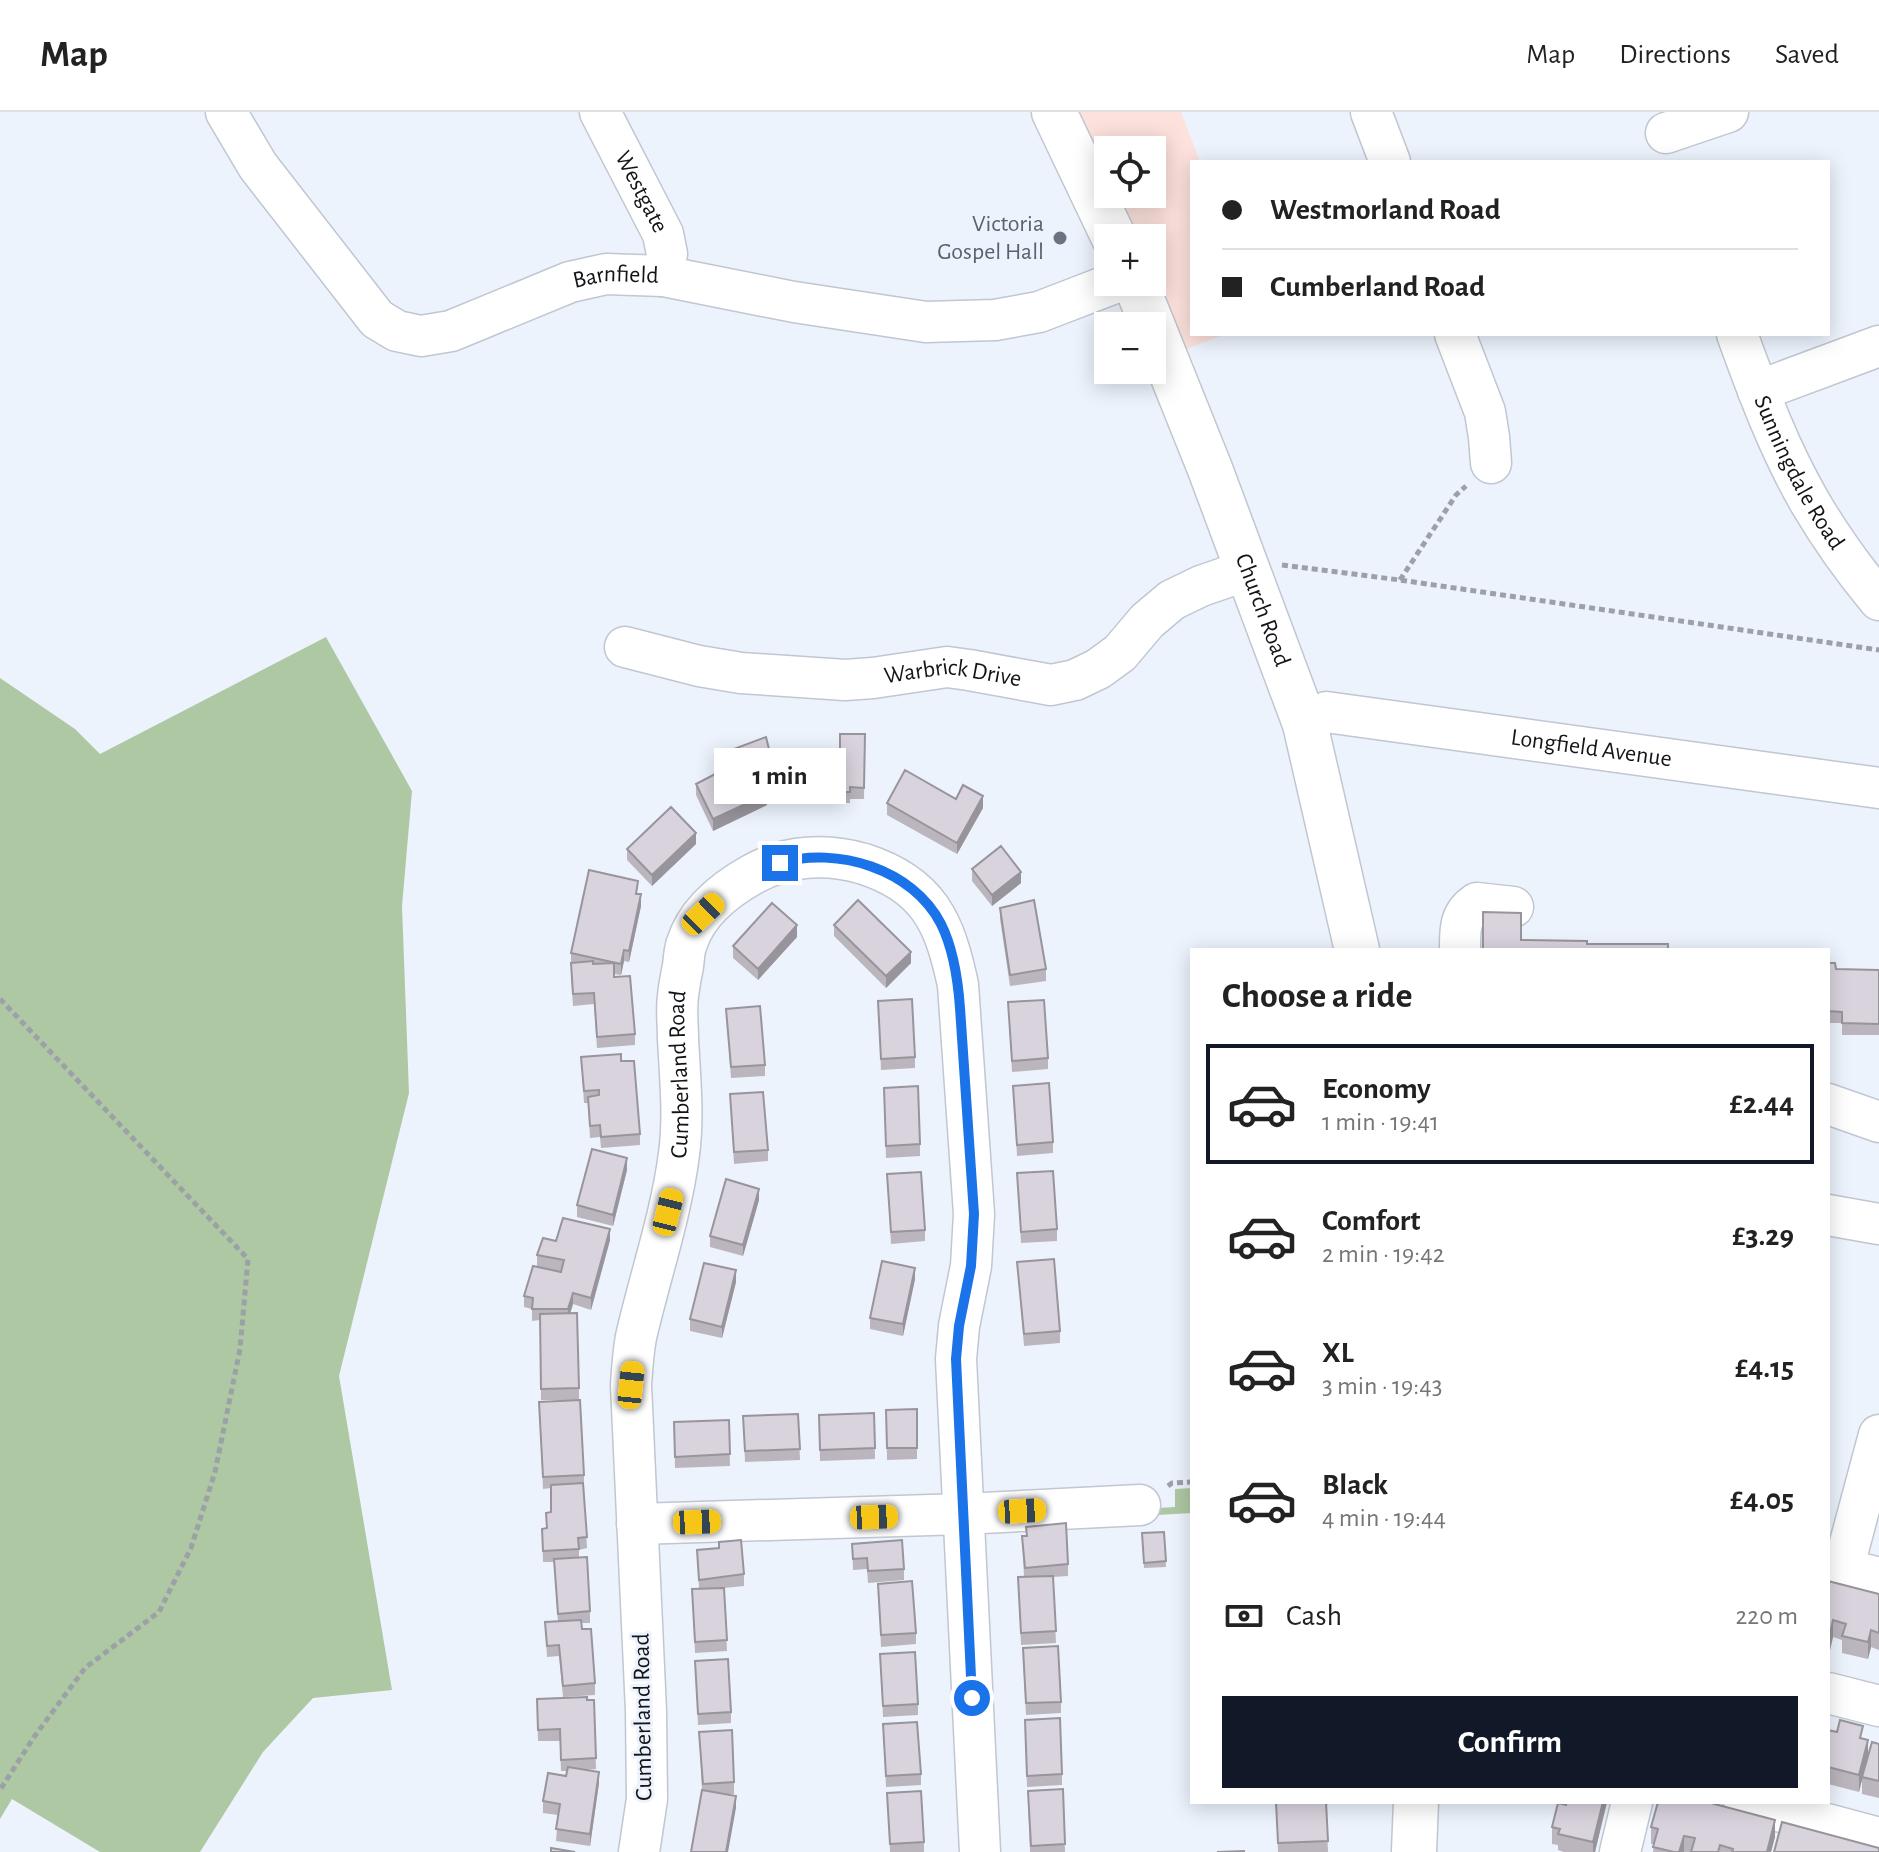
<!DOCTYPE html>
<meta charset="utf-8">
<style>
:root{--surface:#fff;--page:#f6f6f6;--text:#222;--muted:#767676;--line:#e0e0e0;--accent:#111827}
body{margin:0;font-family:"Alegreya Sans",sans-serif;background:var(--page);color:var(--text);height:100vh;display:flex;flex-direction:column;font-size:30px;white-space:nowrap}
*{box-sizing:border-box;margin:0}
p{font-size:26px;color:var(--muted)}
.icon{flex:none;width:44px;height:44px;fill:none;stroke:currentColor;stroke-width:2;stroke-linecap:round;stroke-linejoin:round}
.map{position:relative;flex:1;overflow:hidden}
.sheet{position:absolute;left:1190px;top:836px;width:640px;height:856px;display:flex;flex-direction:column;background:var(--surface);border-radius:0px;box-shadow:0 4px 20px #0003}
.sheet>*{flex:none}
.banner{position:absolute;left:1190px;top:48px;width:640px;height:176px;border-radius:0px;box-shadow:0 4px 20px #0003;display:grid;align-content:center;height:176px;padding:0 32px;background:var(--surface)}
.fabs{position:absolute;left:1094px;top:24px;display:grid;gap:16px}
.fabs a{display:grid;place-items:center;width:72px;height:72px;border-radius:0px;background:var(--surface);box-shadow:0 4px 20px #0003;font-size:40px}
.end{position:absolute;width:36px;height:36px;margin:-18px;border:10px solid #1a73e8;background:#fff;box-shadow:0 0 0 4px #fff}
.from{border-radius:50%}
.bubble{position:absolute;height:56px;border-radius:0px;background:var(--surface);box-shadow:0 4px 20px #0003;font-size:26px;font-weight:600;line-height:56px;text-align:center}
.car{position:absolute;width:24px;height:48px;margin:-24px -12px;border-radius:10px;box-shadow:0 0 6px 2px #0007;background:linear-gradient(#f5c518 24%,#345 0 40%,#f5c518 0 76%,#345 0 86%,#f5c518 0)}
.banner b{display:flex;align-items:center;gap:28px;height:76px;font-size:30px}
.banner b+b{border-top:2px solid var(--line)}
.banner i{width:20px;height:20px;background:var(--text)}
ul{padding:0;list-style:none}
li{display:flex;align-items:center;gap:24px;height:120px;margin:0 16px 12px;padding:0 16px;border:4px solid transparent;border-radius:0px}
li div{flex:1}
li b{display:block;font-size:30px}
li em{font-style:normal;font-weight:600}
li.on{border-color:var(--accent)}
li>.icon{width:72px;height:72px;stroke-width:1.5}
h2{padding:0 32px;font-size:36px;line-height:96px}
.pay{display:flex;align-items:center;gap:20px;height:88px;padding:0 32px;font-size:30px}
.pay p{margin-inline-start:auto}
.button{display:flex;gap:16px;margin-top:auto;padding:16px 32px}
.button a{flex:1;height:92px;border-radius:0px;background:var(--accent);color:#fff;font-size:32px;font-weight:600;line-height:92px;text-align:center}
header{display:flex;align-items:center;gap:48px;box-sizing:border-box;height:112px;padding:0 40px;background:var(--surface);border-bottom:2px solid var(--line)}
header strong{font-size:38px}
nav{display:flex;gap:44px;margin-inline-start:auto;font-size:28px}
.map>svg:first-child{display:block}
.commercial{fill:#fce1dc}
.green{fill:#aec8a3}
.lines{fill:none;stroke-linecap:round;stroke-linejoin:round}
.minor-casing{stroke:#c0c7d0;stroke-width:43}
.major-casing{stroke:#c0c7d0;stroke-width:47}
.path{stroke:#9ca1a8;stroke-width:5;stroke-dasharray:6 4;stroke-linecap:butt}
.minor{stroke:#fff;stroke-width:40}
.major{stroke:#fff;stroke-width:44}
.wall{fill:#bbb5be}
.shaded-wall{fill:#98949b}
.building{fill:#d9d3dd;stroke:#98949b;stroke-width:2}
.route{stroke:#1a73e8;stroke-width:10}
.worship-dot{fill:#6b7280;stroke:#ecf3fd;stroke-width:3}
.labels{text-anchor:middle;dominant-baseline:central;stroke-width:6;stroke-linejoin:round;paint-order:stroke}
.street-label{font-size:24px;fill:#121417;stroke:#ecf3fd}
.worship-label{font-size:24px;fill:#5b616d;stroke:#ecf3fd;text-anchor:end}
</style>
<header>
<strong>Map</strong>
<nav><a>Map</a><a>Directions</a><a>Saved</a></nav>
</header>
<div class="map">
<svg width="1879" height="1740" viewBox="0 0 1879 1740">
<rect width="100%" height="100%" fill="#ecf3fd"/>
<path class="commercial" d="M1077 0H1181L1200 50H1192V222H1225L1184 238 1152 168V126H1133L1113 82H1152V38H1108V71Z"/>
<path class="green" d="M326 525 412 679 402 794 409 981 339 1264 392 1578 313 1586 263 1640 200 1740H100L12 1687 0 1707V566L75 617 100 642Z
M1192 1376V1401L1157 1403 1158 1396 1175 1395V1377Z"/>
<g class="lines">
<defs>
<g id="minor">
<path id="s1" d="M226 0 258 54 377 207 397 219 421 224 451 219 570 170 606 162 663 164 794 190 926 210 995 208 1039 200 1117 170"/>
<path id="s2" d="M600 0 663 122 667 142 663 164"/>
<path d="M1371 0 1390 50"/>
<path d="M1666 21 1728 0"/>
<path d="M1455 222 1485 300 1489 325 1491 351"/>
<path id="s3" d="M1737 222C1758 280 1780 339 1811 392 1831 426 1854 458 1879 488"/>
<path d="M1758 279 1879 234"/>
<path id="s4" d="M625 535 699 554 741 561 845 568 873 566 947 555 969 558 1051 573 1075 568 1098 557 1120 541 1147 509 1172 488 1201 474 1227 465 1247 460"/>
<path id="s5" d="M1305 612 1326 600 1879 676"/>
<path d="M1460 838C1460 818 1459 803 1477 791L1513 795"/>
<path d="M1828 992 1879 1010"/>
<path d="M1828 1103 1879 1112"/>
<path d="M637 1412 963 1402 1140 1393"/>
<path d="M1828 1453 1879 1466"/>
<path d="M1843 1457 1879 1323"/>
<path d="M1828 1581 1879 1594"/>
<path d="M1744 1690 1879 1726"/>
<path id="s6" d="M639 1740 647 1687 646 1599 631 1273C632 1258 633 1241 636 1225 650 1164 671 1104 679 1042 684 1005 680 965 678 927 678 913 676 898 678 884 679 874 681 864 683 854 684 847 684 838 687 831 697 800 726 777 753 762 787 743 827 741 864 752 929 773 945 811 958 873L974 1102 971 1154 959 1214 956 1247 980 1740"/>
<path d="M1620 1740 1632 1690"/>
</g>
<g id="major">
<path d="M1054 0 1114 126"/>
<path id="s7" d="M1135 170 1210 357 1305 612 1357 838"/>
<path d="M1414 1740 1416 1690"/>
</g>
</defs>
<use href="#minor" class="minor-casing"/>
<use href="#major" class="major-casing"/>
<path class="path" d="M1282 453 1400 468 1879 538
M1400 468 1456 383 1466 374
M0 887 248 1147 240 1237 215 1360 191 1436 159 1500 85 1556 34 1625 0 1678
M1168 1374 1172 1371 1192 1370"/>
<use href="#minor" class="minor"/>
<use href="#major" class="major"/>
</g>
<path class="wall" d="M865 622 864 687H850V691H791L792 643H840Z
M715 644 776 677 767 681V693L713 719 696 683V672L718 661 715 656Z
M956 687 983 696 957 742 887 703V691Z
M696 732 652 774 627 748V737Z
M972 757 1021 771 992 794 972 769Z
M638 782 641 794 629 850 624 849 621 863 614 862 635 922V933L597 936 594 892 573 894 571 862V841Z
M1000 796 1046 857V869L1010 874 1000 807Z
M834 813 911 851 886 876 834 824Z
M797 825 758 868 733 846V834Z
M1828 851 1836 857 1879 858V923H1842V911H1828Z
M878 889 915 945V956L881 958Z
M1008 890 1048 946V957L1012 960Z
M726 897 765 953V964L731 966Z
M581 945 621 949 640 1022V1033L601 1036 600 1025 590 1026 588 991H584Z
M1013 974 1053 1030V1041L1017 1044Z
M730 982 768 1038V1049L734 1052Z
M884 987 920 1032V1044L886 1046Z
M627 1058 613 1114 577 1105V1093Z
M1017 1061 1057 1117V1129L1021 1131Z
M887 1062 925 1118V1129L891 1132Z
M759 1088 743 1144 710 1135V1124Z
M610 1128 591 1198 573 1192 570 1202 579 1276V1288H541L540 1208 532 1209V1197L524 1195V1184L537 1155V1143L556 1129Z
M1017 1150 1060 1219V1231L1024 1234Z
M915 1167 903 1224 870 1217V1206Z
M736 1170 722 1226 690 1219V1207Z
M539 1290 584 1363V1374L587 1436 579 1438V1445L590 1499V1511H581L595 1571V1583L563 1585 559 1544 547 1545 545 1510H558L554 1450H543L542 1417 546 1416V1401L551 1400V1376L543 1377Z
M917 1297V1347L887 1348 886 1298Z
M874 1301 875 1347 820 1349 819 1303Z
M798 1302 800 1348 745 1350 743 1304Z
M729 1308 730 1354 675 1356 674 1310Z
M1026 1415 1068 1452V1464L1053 1465 1056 1531 1021 1533 1018 1465H1024L1022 1424H1026Z
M1164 1420 1166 1455 1144 1456 1142 1421Z
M852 1432 904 1457V1468L868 1471 867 1457 853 1458Z
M697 1438 744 1462V1474L724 1476 727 1539 695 1541 692 1477H699Z
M1828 1469 1879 1482V1538L1871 1535 1868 1547 1842 1541V1528L1833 1525 1830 1538 1828 1537Z
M878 1472 916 1521V1532L881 1535Z
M880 1542 918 1592V1603L883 1605Z
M1023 1547 1061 1590V1601L1026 1603Z
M695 1549 731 1600V1611L698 1613Z
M537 1587 594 1588 596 1657 585 1658 599 1671 590 1734 556 1729 558 1703 543 1701V1689L566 1664 567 1659H561L560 1629H538Z
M883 1612 921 1662V1673L886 1675Z
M1828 1618 1863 1627 1868 1644 1879 1632V1686L1862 1682V1666L1859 1680 1828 1672Z
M1025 1619 1062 1662V1673L1027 1675Z
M699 1620 734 1670V1682H724L736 1696 702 1678Z
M1063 1677 1065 1740H1030L1028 1690Z
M887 1681 924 1730V1740H890Z
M1276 1690H1326L1328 1740H1278Z
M1561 1690H1607L1595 1740H1564L1558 1738V1733L1552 1732V1715Z
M1651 1715 1775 1725 1771 1740H1653L1654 1732H1651Z"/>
<path class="shaded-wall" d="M776 665V677L763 683V671Z
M767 682V693L713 719V707Z
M983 684V696L957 742V731Z
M696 721V732L652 774V763Z
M1021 760V771L992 794V783Z
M641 782V794L629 850V839Z
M797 813V825L758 868V857Z
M624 838V849L621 863V852Z
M911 840V851L886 876V864Z
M627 1046V1058L613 1114V1103Z
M759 1077V1088L743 1144V1133Z
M610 1117V1128L591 1198V1186Z
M915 1156V1167L903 1224V1212Z
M736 1158V1170L722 1226V1215Z
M573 1181V1192L568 1208V1197Z
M1833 1508V1525L1830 1538V1521Z
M1871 1518V1535L1868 1547V1530Z
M1868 1628V1645L1859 1680V1663Z
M599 1660V1671L590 1734V1722Z
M736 1684V1696L728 1740H726Z
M1603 1690H1607L1595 1740H1593V1730Z
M1775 1708V1725L1771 1740H1767Z
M1684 1724V1740H1679Z"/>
<path class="building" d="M840 622H865L864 676 850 675V680H791L792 643H840Z
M766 625 776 665 763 671 767 682 713 707 696 672 723 658 715 644Z
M905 658 956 687 963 673 983 684 957 731 887 691Z
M671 695 696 721 652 763 627 737Z
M1001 734 1021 760 992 783 972 757Z
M589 758 638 769 636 782H641L629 839 624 838 621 852 571 841Z
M858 788 911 840 886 864 834 813Z
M1034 788 1046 857 1010 863 1000 796Z
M772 791 797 813 758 857 733 834Z
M1483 800 1521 801V828L1587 829V832H1668V838H1483Z
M593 849V852L614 851V865L630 864 635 922 597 925 594 881 573 882 571 851Z
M1828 851H1835L1836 857 1879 858V912L1842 911V900L1828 899Z
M912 887 915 945 881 947 878 889Z
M1044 888 1048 946 1012 949 1008 890Z
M760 894 765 953 731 955 726 897Z
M621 942V949H634L640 1022 601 1025 600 1013 590 1014 588 985 599 983V978L584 979 581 945Z
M1049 971 1053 1030 1017 1033 1013 974Z
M918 974 920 1032 886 1034 884 976Z
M763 980 768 1038 734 1040 730 982Z
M592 1037 627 1046 613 1103 577 1093Z
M1053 1059 1057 1117 1021 1120 1017 1061Z
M921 1060 925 1118 891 1120 887 1062Z
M726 1067 759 1077 743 1133 710 1124Z
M563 1106 610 1117 591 1186 573 1181 568 1197H532L533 1186 524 1184 533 1154 561 1160 564 1148 537 1143 543 1126 556 1129Z
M1054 1147 1060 1219 1024 1222 1017 1150Z
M882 1149 915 1156 903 1212 870 1206Z
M704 1151 736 1158 722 1215 690 1207Z
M577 1201 579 1276 541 1277 540 1202Z
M580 1288 584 1363 543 1365 539 1290Z
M917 1297V1336H887L886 1298Z
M874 1301 875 1336 820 1338 819 1303Z
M798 1302 800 1337 745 1339 743 1304Z
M729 1308 730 1342 675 1345 674 1310Z
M583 1371 587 1425 578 1426 579 1437 543 1439 542 1417 547 1416 546 1401 551 1400V1373Z
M1066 1411 1068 1452 1025 1456 1022 1424H1027L1026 1415Z
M1164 1420 1166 1449 1144 1451 1142 1421Z
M741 1428 744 1462 699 1468 697 1438 719 1436V1430Z
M902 1428 904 1457 868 1459 867 1446 853 1447 852 1432Z
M587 1445 590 1499 558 1502 554 1447Z
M1053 1464 1056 1519 1021 1521 1018 1465Z
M912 1469 916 1521 881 1523 878 1472Z
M1828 1469 1879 1482V1521L1871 1518 1868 1530 1842 1524 1846 1512 1833 1508 1830 1521 1828 1520Z
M724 1476 727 1528 695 1530 692 1477Z
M581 1508 582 1517H591L595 1571 563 1574 559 1533 547 1534 545 1510Z
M1058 1534 1061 1590 1026 1591 1023 1536Z
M915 1540 918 1592 883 1594 880 1542Z
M728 1547 731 1600 698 1602 695 1549Z
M587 1585V1588H594L596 1646 561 1648 560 1617 538 1618 537 1587Z
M1060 1606 1062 1662 1027 1664 1025 1608Z
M1840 1608 1863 1614 1860 1626 1868 1628 1859 1663 1828 1655V1618L1837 1620Z
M917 1610 921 1662 886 1664 883 1612Z
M732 1618 734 1670 703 1672 699 1620Z
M1872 1630 1879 1632V1669L1862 1665Z
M568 1655 599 1660 590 1722 556 1717 560 1692 543 1689 548 1661 566 1664Z
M1063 1677 1065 1732 1031 1734 1028 1679Z
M702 1678 736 1684 726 1740H691Z
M921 1679 924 1730 890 1732 887 1681Z
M1276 1690H1326L1328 1729 1278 1731Z
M1566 1690H1603L1593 1730 1558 1722 1560 1717 1552 1715 1558 1691 1566 1693Z
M1658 1690H1707L1775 1708 1767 1740H1732L1733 1737 1720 1733 1718 1740H1691L1695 1726 1684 1724 1679 1740H1674L1653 1735 1658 1717 1651 1715Z
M1782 1710 1879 1736V1740H1774Z
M551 1736 575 1740H551Z
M1244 1739V1740H1217Z"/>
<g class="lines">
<path class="route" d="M780 751C837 734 913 757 941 812 954 838 958 868 960 896L974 1102 971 1154 959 1214 956 1247 972 1586"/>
</g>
<circle class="worship-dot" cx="1060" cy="126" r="8"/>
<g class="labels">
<g class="street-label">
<text stroke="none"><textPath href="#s2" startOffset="90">Westgate</textPath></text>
<text stroke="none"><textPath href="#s1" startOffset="510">Barnfield</textPath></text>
<text stroke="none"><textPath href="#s3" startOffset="152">Sunningdale Road</textPath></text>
<text stroke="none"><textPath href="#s7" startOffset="352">Church Road</textPath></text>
<text stroke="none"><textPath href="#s4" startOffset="332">Warbrick Drive</textPath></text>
<text stroke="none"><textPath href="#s5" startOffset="292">Longfield Avenue</textPath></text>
<text stroke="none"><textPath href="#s6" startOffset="784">Cumberland Road</textPath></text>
<text transform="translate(643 1605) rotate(-91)">Cumberland Road</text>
</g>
<g class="worship-label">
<text x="1044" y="112">Victoria<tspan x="1044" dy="28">Gospel Hall</tspan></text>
</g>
</g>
</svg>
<div class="fabs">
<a><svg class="icon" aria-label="locate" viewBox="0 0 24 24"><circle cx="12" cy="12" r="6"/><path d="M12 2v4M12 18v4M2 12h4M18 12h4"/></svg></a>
<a>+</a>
<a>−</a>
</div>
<i class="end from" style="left:972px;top:1586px"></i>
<i class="end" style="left:780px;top:751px"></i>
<div class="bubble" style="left:714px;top:636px;width:132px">1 min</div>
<i class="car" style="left:703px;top:802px;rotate:46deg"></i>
<i class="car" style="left:668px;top:1100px;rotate:14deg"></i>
<i class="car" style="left:631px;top:1273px;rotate:6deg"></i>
<i class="car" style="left:1022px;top:1399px;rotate:87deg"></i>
<i class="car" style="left:874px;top:1405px;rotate:88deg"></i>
<i class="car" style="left:697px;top:1410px;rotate:88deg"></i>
<div class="banner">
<b><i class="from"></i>Westmorland Road</b>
<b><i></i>Cumberland Road</b>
</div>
<section class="sheet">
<h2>Choose a ride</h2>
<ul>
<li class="on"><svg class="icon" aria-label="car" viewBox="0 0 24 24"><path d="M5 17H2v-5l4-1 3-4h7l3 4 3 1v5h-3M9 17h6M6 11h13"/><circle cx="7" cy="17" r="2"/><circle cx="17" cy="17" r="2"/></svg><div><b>Economy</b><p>1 min · 19:41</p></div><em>£2.44</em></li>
<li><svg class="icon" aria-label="car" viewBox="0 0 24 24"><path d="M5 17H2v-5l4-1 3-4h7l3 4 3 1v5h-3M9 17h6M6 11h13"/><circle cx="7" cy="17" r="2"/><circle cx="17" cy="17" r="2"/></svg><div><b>Comfort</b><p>2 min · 19:42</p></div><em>£3.29</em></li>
<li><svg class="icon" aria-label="car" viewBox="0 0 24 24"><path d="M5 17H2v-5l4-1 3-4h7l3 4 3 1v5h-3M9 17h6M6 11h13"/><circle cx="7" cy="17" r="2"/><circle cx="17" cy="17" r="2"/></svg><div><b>XL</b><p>3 min · 19:43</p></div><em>£4.15</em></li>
<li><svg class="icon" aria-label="car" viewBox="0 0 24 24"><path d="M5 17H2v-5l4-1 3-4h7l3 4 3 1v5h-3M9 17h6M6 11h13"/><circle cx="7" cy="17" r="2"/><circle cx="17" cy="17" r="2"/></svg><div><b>Black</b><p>4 min · 19:44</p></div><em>£4.05</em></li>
</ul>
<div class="pay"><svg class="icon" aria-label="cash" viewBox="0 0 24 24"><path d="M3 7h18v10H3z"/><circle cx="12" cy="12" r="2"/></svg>Cash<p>220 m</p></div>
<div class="button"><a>Confirm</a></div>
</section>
</div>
